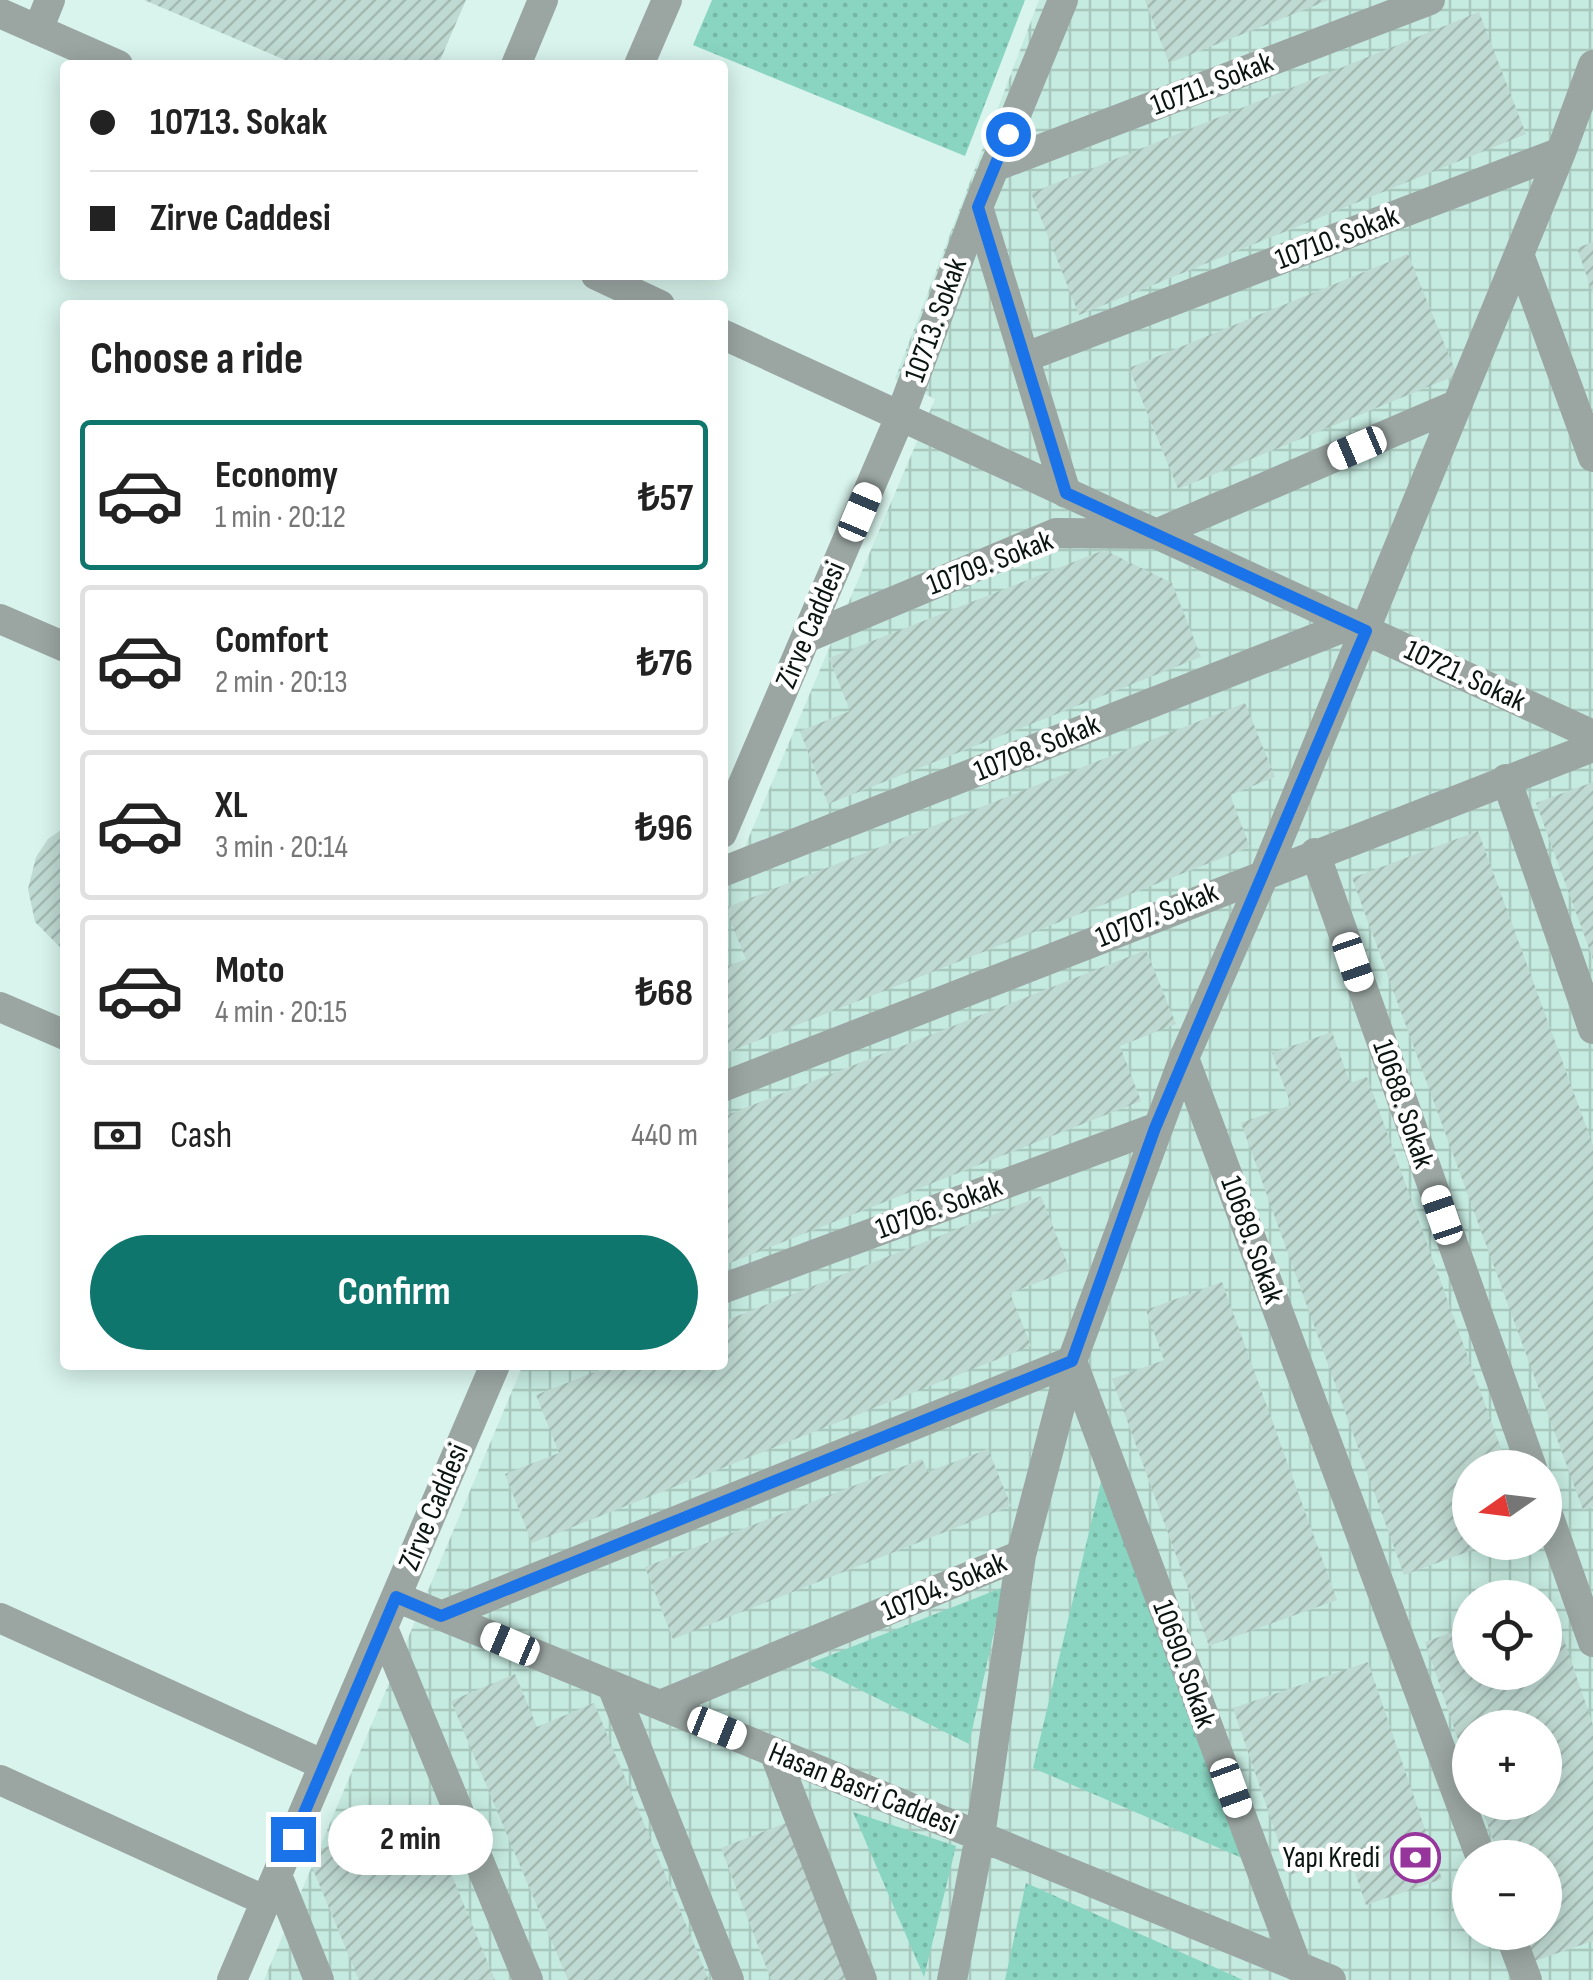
<!DOCTYPE html>
<meta charset="utf-8">
<style>
:root{--surface:#fff;--page:#f2f2f2;--text:#222;--muted:#767676;--line:#e0e0e0;--accent:#0f766e}
body{margin:0;font-family:"Sofia Sans Condensed",sans-serif;background:var(--page);color:var(--text);height:100vh;display:flex;flex-direction:column;font-size:38px;white-space:nowrap}
*{box-sizing:border-box;margin:0}
p{font-size:32px;color:var(--muted)}
.icon{flex:none;width:55px;height:55px;fill:none;stroke:currentColor;stroke-width:2;stroke-linecap:round;stroke-linejoin:round}
.map{position:relative;flex:1;overflow:hidden}
.sheet{position:absolute;left:60px;top:300px;width:668px;height:1070px;display:flex;flex-direction:column;background:var(--surface);border-radius:10px;box-shadow:0 5px 25px #0003}
.sheet>*{flex:none}
.banner{position:absolute;left:60px;top:60px;width:668px;height:220px;border-radius:10px;box-shadow:0 5px 25px #0003;display:grid;align-content:center;height:220px;padding:0 30px;background:var(--surface)}
.needle{width:65px;rotate:256deg}
.buttons{position:absolute;left:1452px;top:1450px;display:grid;gap:20px}
.buttons a{display:grid;place-items:center;width:110px;height:110px;border-radius:50%;background:var(--surface);box-shadow:0 5px 25px #0003;font-size:50px}
.end{position:absolute;width:45px;height:45px;margin:-22px;border:12px solid #1a73e8;background:#fff;box-shadow:0 0 0 5px #fff}
.from{border-radius:50%}
.bubble{position:absolute;height:70px;border-radius:35px;background:var(--surface);box-shadow:0 5px 25px #0003;font-size:32px;font-weight:700;line-height:70px;text-align:center}
.car{position:absolute;width:30px;height:60px;margin:-30px -15px;border-radius:12px;box-shadow:0 0 8px 2px #0007;background:linear-gradient(#fff 24%,#345 0 40%,#fff 0 76%,#345 0 86%,#fff 0)}
.banner b{display:flex;align-items:center;gap:35px;height:95px;font-size:38px}
.banner b+b{border-top:2px solid var(--line)}
.banner i{width:25px;height:25px;background:var(--text)}
ul{padding:0;list-style:none}
li{display:flex;align-items:center;gap:30px;height:150px;margin:0 20px 15px;padding:0 10px;border:5px solid var(--line);border-radius:10px}
li div{flex:1}
li b{display:block;font-size:38px}
li em{font-style:normal;font-weight:700}
li.active{border-color:var(--accent)}
li>.icon{width:90px;height:90px;stroke-width:1.5}
h2{padding:0 30px;font-size:45px;line-height:120px}
.pay{display:flex;align-items:center;gap:25px;height:110px;padding:0 30px;font-size:38px}
.pay p{margin-inline-start:auto}
.cta{display:flex;gap:20px;margin-top:auto;padding:20px 30px}
.cta a{flex:1;height:115px;border-radius:60px;background:var(--accent);color:#fff;font-size:40px;font-weight:700;line-height:115px;text-align:center}
.map>svg:first-child{display:block}
.industrial{fill:url(#industrial-grid);fill-rule:evenodd}
.grass{fill:url(#grass-dots)}
.building{fill:url(#building-hatch)}
.lines{fill:none;stroke-linecap:round;stroke-linejoin:round}
.minor{stroke:#9ba6a3;stroke-width:30}
.route{stroke:#1a73e8;stroke-width:12}
.labels{text-anchor:middle;dominant-baseline:central;stroke-width:9;stroke-linejoin:round;paint-order:stroke}
.street-label{font-size:30px;fill:#0b1512;stroke:#fff}
.poi-label{font-size:30px;fill:#0b1512;stroke:#fff;text-anchor:end}
</style>
<div class="map">
<svg width="1593" height="1980" viewBox="0 0 1593 1980">
<defs>
<pattern id="industrial-grid" width="8" height="8" patternUnits="userSpaceOnUse" patternTransform="scale(2.5)"><rect width="8" height="8" fill="#c5eadf"/><path d="M0 4h8M4 0v8" fill="none" stroke="#a8c8be"/></pattern>
<pattern id="grass-dots" width="8" height="8" patternUnits="userSpaceOnUse" patternTransform="scale(2.5)"><rect width="8" height="8" fill="#89d5c1"/><path d="M2 2h.1M6 6h.1" fill="none" stroke="#75b6a5" stroke-width="1.8" stroke-linecap="round"/></pattern>
<pattern id="building-hatch" width="6" height="6" patternUnits="userSpaceOnUse" patternTransform="scale(2.5)"><rect width="6" height="6" fill="#bfdad2"/><path d="M-1 1l2-2M0 6l6-6M5 7l2-2" fill="none" stroke="#a3bab3"/></pattern>
</defs>
<rect width="100%" height="100%" fill="#d8f4ec"/>
<path class="industrial" d="M1039 0H1593V1980H264L523 1365H722L723 898 935 399 895 379ZM1470 1468H1545V1542H1470ZM1470 1598H1545V1672H1470ZM1470 1728H1545V1802H1470ZM1470 1858H1545V1932H1470Z"/>
<path class="grass" d="M712 0H1025L965 156 693 45Z
M1104 1469 1249 1861 1033 1768Z
M1004 1587 969 1744 808 1664Z
M853 1812 956 1846 924 1977Z
M1026 1883 1243 1980H1005Z"/>
<path class="building" d="M144 0H466L438 65H297Z
M1145 0H1329L1169 63Z
M1479 12 1526 134 1079 315 1031 193Z
M1593 242V291H1592L1577 248Z
M1408 254 1457 375 1178 489 1129 368Z
M1104 550 1172 583 1201 657 828 804 800 731 850 711 829 658Z
M1245 703 1275 777 1230 795 1250 847 726 1053 722 968 746 959 725 908Z
M1593 782V959L1536 803Z
M65 827V952L35 922 28 889 36 857 48 839Z
M1478 831 1593 1145V1507L1583 1510 1352 878Z
M1146 950 1176 1024 1120 1046 1141 1101 722 1266V1117Z
M1332 1032 1350 1083 1367 1077 1508 1468H1470V1542L1492 1543 1404 1575 1241 1123 1291 1105 1272 1053Z
M1041 1196 1070 1270 1010 1293 1031 1346 532 1543 505 1474 559 1453 536 1395 612 1365H722V1322Z
M1222 1282 1337 1600 1209 1646 1112 1379 1164 1360 1146 1310Z
M988 1449 1011 1506 673 1639 645 1567 922 1459 928 1472Z
M1550 1599 1593 1725V1941L1534 1961 1524 1932H1545V1858H1499L1480 1802H1545V1728H1470L1469 1772 1425 1642 1470 1626V1672H1545V1600Z
M1368 1662 1442 1879 1366 1905 1349 1855 1290 1875 1233 1708Z
M515 1674 537 1727 594 1703 709 1980H568L451 1701Z
M397 1818 417 1864 443 1854 495 1980H359L307 1855Z
M791 1821 852 1980H771L721 1848Z"/>
<g class="lines">
<path class="minor" d="M0 13 118 65
M38 30 50 0
M516 65 543 0
M639 65 667 0
M994 167 1430 0
M978 207 1066 493
M1519 254 1593 457
M596 275 660 305
M722 334 1593 735
M1026 357 1561 152 1593 65
M0 619 65 647
M806 638 1056 533 1156 534 1458 404
M1506 779 1593 1029
M722 833 900 417 978 207 1063 0
M1315 853 1532 1468
M722 872 1352 624
M0 1007 65 1035
M722 1087 1593 747
M722 1289 1155 1128
M1545 1506 1593 1642
M396 1597 1331 1980
M441 1616 1072 1361 1297 1966
M0 1618 324 1765
M383 1628 528 1980
M612 1686 729 1980
M660 1705 1021 1555 1072 1361 1184 1058
M774 1752 862 1980
M0 1780 266 1901
M1481 1858 1184 1058 1265 873 1561 152
M277 1875 319 1980
M1509 1932 1527 1980
M232 1980 495 1365
M952 1980 980 1836 1021 1555"/>
</g>
<g class="lines">
<path class="route" d="M293 1839 396 1597 441 1616 1072 1361 1155 1128 1366 631 1066 493 978 207 1008 134"/>
</g>
<defs>
<symbol id="bank-ring" viewBox="-11 -11 22 22"><circle r="9.5" fill="#fff" stroke="#96359c" stroke-width="1.5"/><path d="M-6-4H6V4H-6ZM0-2.3a2.3 2.3 0 1 0 0 4.6a2.3 2.3 0 1 0 0-4.6Z" fill="#96359c"/></symbol>
</defs>
<g fill-rule="evenodd">
<use href="#bank-ring" x="1388" y="1830" width="55" height="55"/>
</g>
<g class="labels">
<g class="street-label">
<text transform="translate(1212 84) rotate(-21)">10711. Sokak</text>
<text transform="translate(1337 238) rotate(-21)">10710. Sokak</text>
<text transform="translate(936 320) rotate(-70)">10713. Sokak</text>
<text transform="translate(990 563) rotate(-21)">10709. Sokak</text>
<text transform="translate(811 625) rotate(-67)">Zirve Caddesi</text>
<text transform="translate(1465 676) rotate(25)">10721. Sokak</text>
<text transform="translate(1037 748) rotate(-22)">10708. Sokak</text>
<text transform="translate(1157 915) rotate(-22)">10707. Sokak</text>
<text transform="translate(1403 1104) rotate(71)">10688. Sokak</text>
<text transform="translate(939 1208) rotate(-20)">10706. Sokak</text>
<text transform="translate(1252 1240) rotate(70)">10689. Sokak</text>
<text transform="translate(434 1507) rotate(-67)">Zirve Caddesi</text>
<text transform="translate(944 1587) rotate(-23)">10704. Sokak</text>
<text transform="translate(1184 1664) rotate(70)">10690. Sokak</text>
<text transform="translate(863 1789) rotate(22)">Hasan Basri Caddesi</text>
</g>
<g class="poi-label">
<text x="1380" y="1858">Yapı Kredi</text>
</g>
</g>
</svg>
<div class="buttons">
<a><svg class="needle" viewBox="-14 -14 28 28"><path d="M0-13l5 13h-10z" fill="#e53935"/><path d="M0 13l5-13h-10z" fill="#767676"/></svg></a>
<a><svg class="icon" aria-label="locate" viewBox="0 0 24 24"><circle cx="12" cy="12" r="6"/><path d="M12 2v4M12 18v4M2 12h4M18 12h4"/></svg></a>
<a>+</a>
<a>−</a>
</div>
<i class="end from" style="left:1008px;top:134px"></i>
<i class="end" style="left:293px;top:1839px"></i>
<div class="bubble" style="left:328px;top:1805px;width:165px">2 min</div>
<i class="car" style="left:1357px;top:448px;rotate:247deg"></i>
<i class="car" style="left:860px;top:512px;rotate:23deg"></i>
<i class="car" style="left:1353px;top:962px;rotate:161deg"></i>
<i class="car" style="left:1442px;top:1215px;rotate:341deg"></i>
<i class="car" style="left:510px;top:1644px;rotate:293deg"></i>
<i class="car" style="left:717px;top:1728px;rotate:112deg"></i>
<i class="car" style="left:1231px;top:1788px;rotate:160deg"></i>
<div class="banner">
<b><i class="from"></i>10713. Sokak</b>
<b><i></i>Zirve Caddesi</b>
</div>
<section class="sheet">
<h2>Choose a ride</h2>
<ul>
<li class="active"><svg class="icon" aria-label="car" viewBox="0 0 24 24"><path d="M5 17H2v-5l4-1 3-4h7l3 4 3 1v5h-3M9 17h6M6 11h13"/><circle cx="7" cy="17" r="2"/><circle cx="17" cy="17" r="2"/></svg><div><b>Economy</b><p>1 min · 20:12</p></div><em>₺57</em></li>
<li><svg class="icon" aria-label="car" viewBox="0 0 24 24"><path d="M5 17H2v-5l4-1 3-4h7l3 4 3 1v5h-3M9 17h6M6 11h13"/><circle cx="7" cy="17" r="2"/><circle cx="17" cy="17" r="2"/></svg><div><b>Comfort</b><p>2 min · 20:13</p></div><em>₺76</em></li>
<li><svg class="icon" aria-label="car" viewBox="0 0 24 24"><path d="M5 17H2v-5l4-1 3-4h7l3 4 3 1v5h-3M9 17h6M6 11h13"/><circle cx="7" cy="17" r="2"/><circle cx="17" cy="17" r="2"/></svg><div><b>XL</b><p>3 min · 20:14</p></div><em>₺96</em></li>
<li><svg class="icon" aria-label="car" viewBox="0 0 24 24"><path d="M5 17H2v-5l4-1 3-4h7l3 4 3 1v5h-3M9 17h6M6 11h13"/><circle cx="7" cy="17" r="2"/><circle cx="17" cy="17" r="2"/></svg><div><b>Moto</b><p>4 min · 20:15</p></div><em>₺68</em></li>
</ul>
<div class="pay"><svg class="icon" aria-label="cash" viewBox="0 0 24 24"><path d="M3 7h18v10H3z"/><circle cx="12" cy="12" r="2"/></svg>Cash<p>440 m</p></div>
<div class="cta"><a>Confirm</a></div>
</section>
</div>
